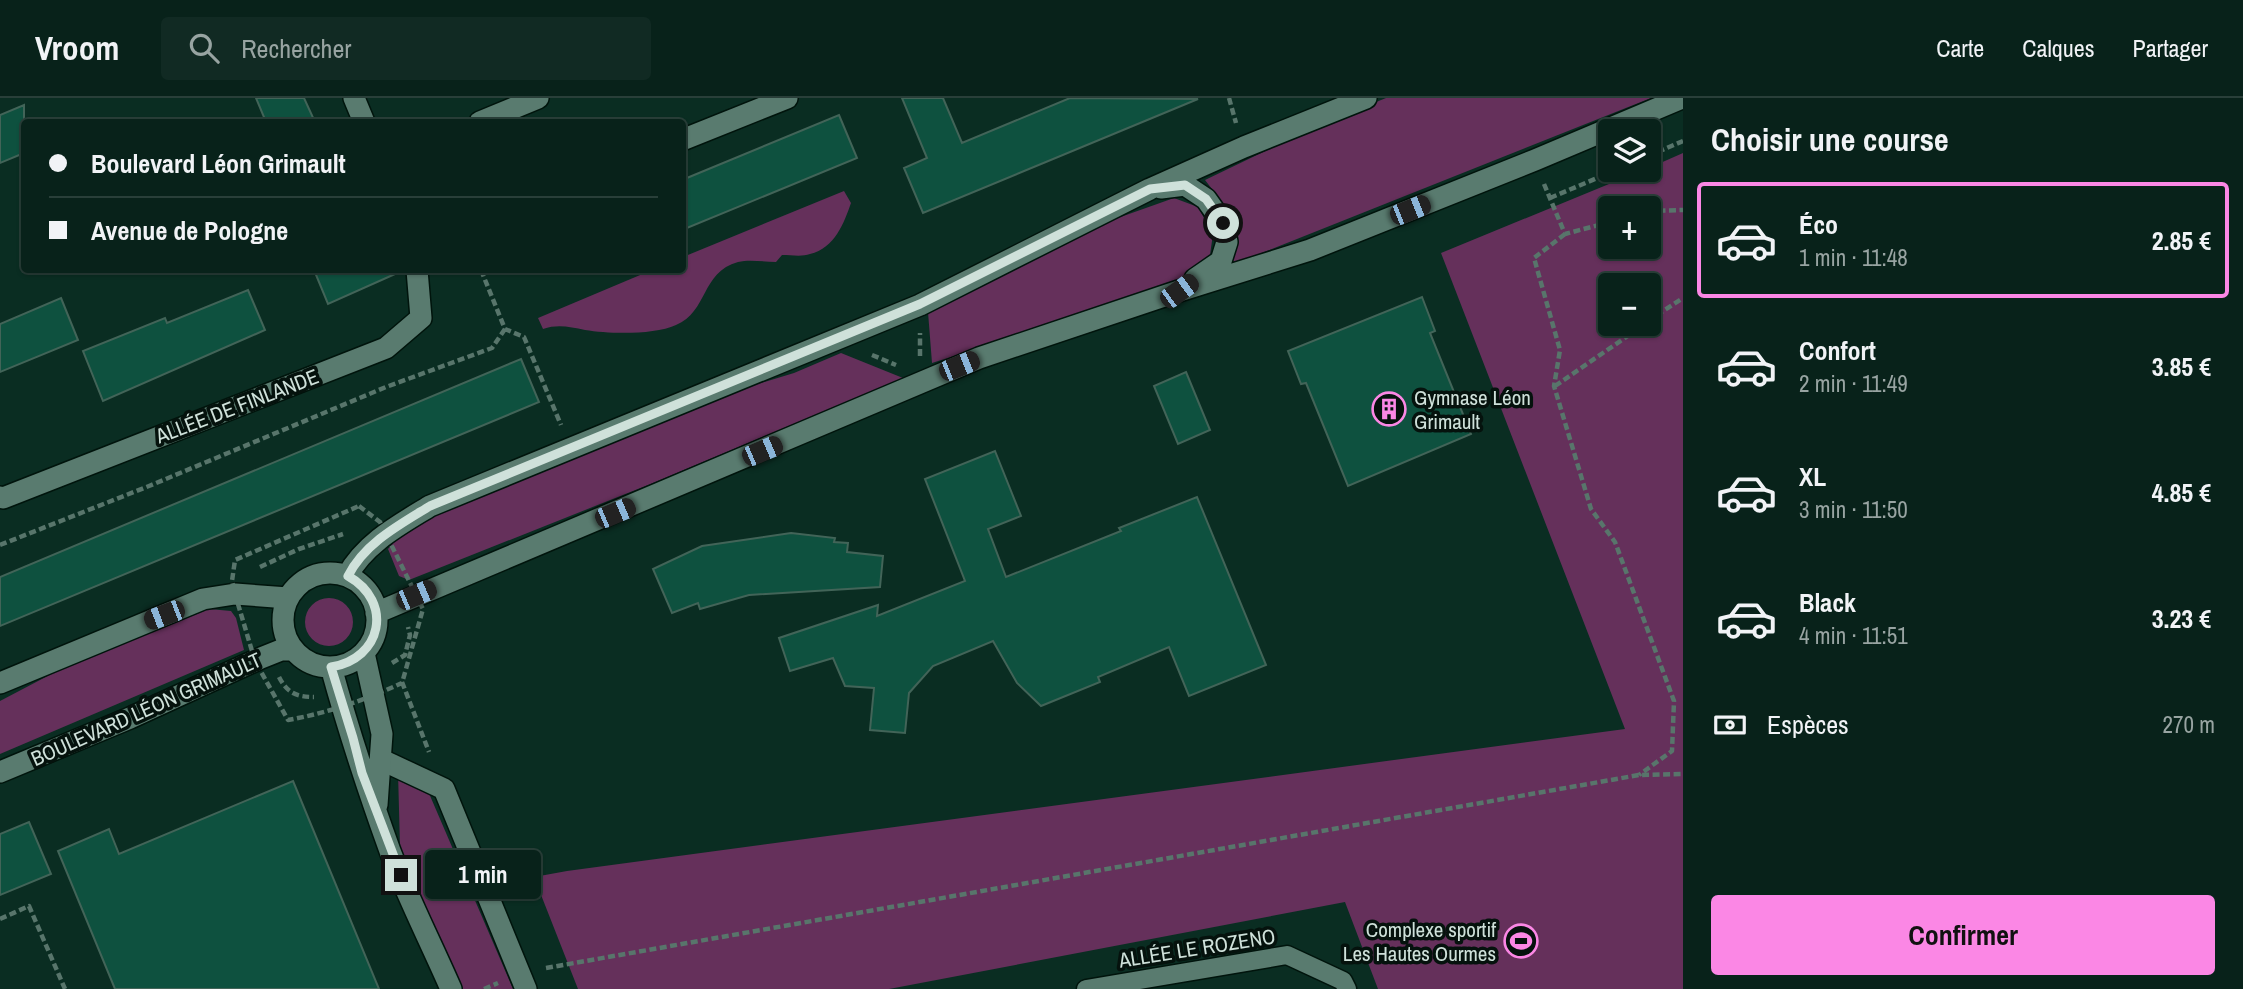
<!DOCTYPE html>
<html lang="fr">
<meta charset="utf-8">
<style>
:root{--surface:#08221a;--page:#112a23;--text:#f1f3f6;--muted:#98a4a2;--line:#293f39;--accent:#fb87e5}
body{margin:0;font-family:"Archivo Narrow",sans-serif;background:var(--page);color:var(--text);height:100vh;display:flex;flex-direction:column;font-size:26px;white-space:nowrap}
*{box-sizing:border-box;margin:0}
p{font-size:23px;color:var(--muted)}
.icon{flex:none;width:38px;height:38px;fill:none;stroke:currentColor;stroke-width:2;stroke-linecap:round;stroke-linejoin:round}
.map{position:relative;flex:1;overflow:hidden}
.sheet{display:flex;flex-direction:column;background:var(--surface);width:560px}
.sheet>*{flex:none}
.top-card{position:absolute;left:21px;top:21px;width:665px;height:154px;border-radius:7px;box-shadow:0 2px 5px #0004,0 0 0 2px var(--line);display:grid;align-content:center;height:154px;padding:0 28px;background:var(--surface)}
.buttons{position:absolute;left:1598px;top:21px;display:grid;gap:14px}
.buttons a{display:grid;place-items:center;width:63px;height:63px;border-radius:7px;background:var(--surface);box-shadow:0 2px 5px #0004,0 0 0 2px var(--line);font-size:35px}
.end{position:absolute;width:32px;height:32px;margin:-16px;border:9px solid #cfe1da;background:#111;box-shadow:0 0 0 4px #111}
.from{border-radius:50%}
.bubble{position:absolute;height:49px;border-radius:7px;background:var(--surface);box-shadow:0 2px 5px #0004,0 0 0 2px var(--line);font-size:23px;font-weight:700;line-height:49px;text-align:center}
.car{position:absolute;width:21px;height:42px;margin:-21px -10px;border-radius:9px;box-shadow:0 0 5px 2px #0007;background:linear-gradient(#222 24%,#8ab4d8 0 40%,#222 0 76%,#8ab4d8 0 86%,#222 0)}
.top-card b{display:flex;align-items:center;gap:24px;height:66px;font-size:26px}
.top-card b+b{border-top:2px solid var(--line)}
.top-card i{width:18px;height:18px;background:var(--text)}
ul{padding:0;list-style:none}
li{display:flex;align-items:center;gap:21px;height:116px;margin:0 14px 10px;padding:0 14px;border:4px solid transparent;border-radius:7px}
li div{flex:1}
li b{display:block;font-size:26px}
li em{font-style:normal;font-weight:700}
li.on{border-color:var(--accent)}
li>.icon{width:63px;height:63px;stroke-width:1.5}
h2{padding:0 28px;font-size:32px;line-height:84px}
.pay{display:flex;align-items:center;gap:18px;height:77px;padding:0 28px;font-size:26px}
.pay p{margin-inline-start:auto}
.action{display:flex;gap:14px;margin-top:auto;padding:14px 28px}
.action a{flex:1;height:80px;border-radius:7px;background:var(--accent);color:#111;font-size:28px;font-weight:700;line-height:80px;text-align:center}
header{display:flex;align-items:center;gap:42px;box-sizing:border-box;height:98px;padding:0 35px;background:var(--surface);border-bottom:2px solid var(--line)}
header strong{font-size:33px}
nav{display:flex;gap:38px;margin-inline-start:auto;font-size:24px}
.search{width:490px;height:63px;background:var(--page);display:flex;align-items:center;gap:18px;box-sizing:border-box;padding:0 24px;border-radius:7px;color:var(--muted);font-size:26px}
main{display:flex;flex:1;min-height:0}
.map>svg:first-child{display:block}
.green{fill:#65305b;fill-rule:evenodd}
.building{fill:#0e513f;stroke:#426458;stroke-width:2}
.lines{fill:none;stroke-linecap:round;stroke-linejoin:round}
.lane-casing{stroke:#00140c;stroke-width:21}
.street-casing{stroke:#00140c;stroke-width:24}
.secondary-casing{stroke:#00140c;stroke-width:24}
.path{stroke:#58756b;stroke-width:4.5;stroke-dasharray:7 3.5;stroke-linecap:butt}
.lane{stroke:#597b6f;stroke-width:18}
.street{stroke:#597b6f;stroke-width:21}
.secondary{stroke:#597b6f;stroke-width:21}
.route{stroke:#cfe1da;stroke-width:9}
.labels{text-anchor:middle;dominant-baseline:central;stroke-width:7;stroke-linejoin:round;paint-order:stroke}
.poi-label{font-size:21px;fill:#cfe1da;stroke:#05120d;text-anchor:start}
.street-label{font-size:21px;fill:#cfe1da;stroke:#05120d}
</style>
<header>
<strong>Vroom</strong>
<div class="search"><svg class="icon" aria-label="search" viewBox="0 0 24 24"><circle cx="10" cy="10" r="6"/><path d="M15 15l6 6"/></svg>Rechercher</div>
<nav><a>Carte</a><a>Calques</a><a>Partager</a></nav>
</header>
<main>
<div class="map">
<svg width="1683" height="891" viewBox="0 0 1683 891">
<rect width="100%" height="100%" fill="#0a2d22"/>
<path class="green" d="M1386 0H1651L1229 168C1236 122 1234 119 1205 82L1317 28Z
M1683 55V891H1378L1345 804 889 891H578L534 779 567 773 1625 631 1441 155 1643 72H1648L1649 70ZM1648 110V149H1610V110ZM1648 187V226H1610V187Z
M844 93 851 105C844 125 835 150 810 156 802 159 791 157 782 157L776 164C764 164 750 161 738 164 701 174 708 214 676 227 654 237 610 236 585 232 570 229 558 226 543 231L538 220 652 172H682L683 159Z
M1174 100 1198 109 1213 136 1209 164 1173 188 932 265 928 214 1098 127Z
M841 255 903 280 648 387 409 482 399 478 388 451 404 433 432 416 705 302 794 275Z
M305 524a24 24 0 1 1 48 0a24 24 0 1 1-48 0Z
M209 511 231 513 236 520 244 552 0 656V603L61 571Z
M398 674 428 693 513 891H459L400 749Z"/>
<path class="building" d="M256 0H304L315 24H266Z
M902 0H943L962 45 1070 0 1198 1 923 115 904 70 927 60Z
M24 7V55L0 65V17Z
M839 17 857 60 682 132V82Z
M314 172H404L328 206Z
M248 192 265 232 103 303 83 253 165 220 167 225Z
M1422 199 1435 233 1430 235 1471 336 1348 388 1306 285 1301 286 1288 253Z
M61 200 78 242 0 274V226Z
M521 261 539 304 0 528V479Z
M1186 274 1210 332 1178 346 1154 288Z
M995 353 1021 418 988 431 1006 479 1121 433 1119 430 1197 399 1266 567 1189 598 1169 549 1098 579 1100 584 1041 608 1017 585 993 543 933 568 909 595 905 635 870 632 874 590 845 588 833 560 790 573 779 540 878 507 877 518 965 483 925 381Z
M791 435 835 440 834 444 848 445 847 454 883 458 880 489 749 497 700 511 698 505 672 515 653 471 702 448Z
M293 683 379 891H115L58 753 109 731 119 756Z
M29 724 51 776 0 797V736Z"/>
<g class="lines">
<defs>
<path id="lane" d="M1086 891 1287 857 1343 883 1347 891"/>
<path id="street" d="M354 0 364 24
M480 24 538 0
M682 42 787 0
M0 399 3 400 386 250 421 220 417 172
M382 662 444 691 526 891"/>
<path id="secondary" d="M1161 90 1185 87 1206 101 1223 125 1227 144 1221 163 1195 181
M283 522a47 47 0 1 1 94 0a47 47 0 1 1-94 0Z
M347 478C365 445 399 427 430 408L920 207 1150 91 1244 49 1366 0
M376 515 979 260 1179 193 1310 152 1535 62 1682 0
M364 555 382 636 377 707
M331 569C348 631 368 692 390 753 408 800 431 845 451 891
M0 585 203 501 235 496 288 500
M0 674 130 620 261 560 281 552H294"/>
</defs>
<use href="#lane" class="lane-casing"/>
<use href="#street" class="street-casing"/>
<use href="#secondary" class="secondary-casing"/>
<path class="path" d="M1229 0 1236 25
M1648 58 1683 43
M1544 86 1565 136 1610 124
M1550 100 1616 72
M1648 113 1683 112
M1565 136 1534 160 1560 252 1554 288 1591 411 1615 444 1674 603 1672 653 1639 677
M481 172 505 231 524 239 561 327
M1648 223 1683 200
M872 257 896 267
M920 258V235
M1555 288 1645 226
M359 408 380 424 423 511 402 585C365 602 328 615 288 622L255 563 235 496 232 483 235 462Z
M0 447 149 388 386 289 492 250 505 231
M260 469 299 451 343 436
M392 565 405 557 410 537 408 529
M279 579C287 595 297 599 314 599
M402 584 429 654
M0 821 29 808 65 891
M546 870 1639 677 1683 676
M484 891 498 885"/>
<use href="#lane" class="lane"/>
<use href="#street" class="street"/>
<use href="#secondary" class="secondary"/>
</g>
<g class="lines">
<path class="route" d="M401 777 362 675 353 640 331 569C382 561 394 504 348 478 365 445 399 427 430 408L920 206 1150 91 1185 87 1206 101 1223 125"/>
</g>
<defs>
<symbol id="building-ring" viewBox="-11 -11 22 22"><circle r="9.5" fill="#05120d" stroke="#fb87e5" stroke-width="1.5"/><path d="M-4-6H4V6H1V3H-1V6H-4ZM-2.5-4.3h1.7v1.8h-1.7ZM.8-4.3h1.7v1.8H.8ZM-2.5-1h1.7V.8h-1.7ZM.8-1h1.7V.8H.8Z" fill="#fb87e5"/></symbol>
<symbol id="stadium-ring" viewBox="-11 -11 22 22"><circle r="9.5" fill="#05120d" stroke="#fb87e5" stroke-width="1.5"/><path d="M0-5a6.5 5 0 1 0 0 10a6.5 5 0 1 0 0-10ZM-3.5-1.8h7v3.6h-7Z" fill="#fb87e5"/></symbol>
</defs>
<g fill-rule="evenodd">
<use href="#building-ring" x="1370" y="292" width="38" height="38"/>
<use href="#stadium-ring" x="1502" y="824" width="38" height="38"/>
</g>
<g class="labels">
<g class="poi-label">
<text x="1414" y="299">Gymnase Léon<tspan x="1414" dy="24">Grimault</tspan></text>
<text x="1496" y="831" text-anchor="end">Complexe sportif<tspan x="1496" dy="24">Les Hautes Ourmes</tspan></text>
</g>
<g class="street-label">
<text transform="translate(237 308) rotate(-21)">ALLÉE DE FINLANDE</text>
<text transform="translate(146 611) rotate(-24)">BOULEVARD LÉON GRIMAULT</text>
<text transform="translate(1197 850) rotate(-9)">ALLÉE LE ROZENO</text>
</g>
</g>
</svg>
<div class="buttons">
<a><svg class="icon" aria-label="layers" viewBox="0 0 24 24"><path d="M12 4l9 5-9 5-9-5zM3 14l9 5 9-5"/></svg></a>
<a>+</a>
<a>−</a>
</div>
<i class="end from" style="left:1223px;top:125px"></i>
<i class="end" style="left:401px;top:777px"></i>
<div class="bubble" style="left:425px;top:752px;width:116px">1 min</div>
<i class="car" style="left:1410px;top:112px;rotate:68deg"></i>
<i class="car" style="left:1179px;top:193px;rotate:54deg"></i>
<i class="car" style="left:959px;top:268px;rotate:68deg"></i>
<i class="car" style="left:762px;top:353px;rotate:67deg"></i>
<i class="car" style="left:615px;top:415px;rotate:67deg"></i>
<i class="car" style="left:416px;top:497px;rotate:67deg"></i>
<i class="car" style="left:164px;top:517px;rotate:249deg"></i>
<div class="top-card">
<b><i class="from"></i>Boulevard Léon Grimault</b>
<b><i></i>Avenue de Pologne</b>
</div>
</div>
<section class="sheet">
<h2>Choisir une course</h2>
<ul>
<li class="on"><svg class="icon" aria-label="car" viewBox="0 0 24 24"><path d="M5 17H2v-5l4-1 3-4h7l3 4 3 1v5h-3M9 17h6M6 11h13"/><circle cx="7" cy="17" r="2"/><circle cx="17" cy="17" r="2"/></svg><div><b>Éco</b><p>1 min · 11:48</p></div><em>2.85 €</em></li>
<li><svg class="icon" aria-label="car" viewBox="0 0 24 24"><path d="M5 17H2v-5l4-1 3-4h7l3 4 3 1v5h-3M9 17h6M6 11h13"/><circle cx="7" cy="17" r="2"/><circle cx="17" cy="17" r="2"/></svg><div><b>Confort</b><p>2 min · 11:49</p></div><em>3.85 €</em></li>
<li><svg class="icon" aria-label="car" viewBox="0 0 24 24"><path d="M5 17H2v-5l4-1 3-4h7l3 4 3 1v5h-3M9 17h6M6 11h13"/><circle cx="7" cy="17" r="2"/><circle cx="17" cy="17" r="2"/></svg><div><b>XL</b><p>3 min · 11:50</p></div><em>4.85 €</em></li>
<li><svg class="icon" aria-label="car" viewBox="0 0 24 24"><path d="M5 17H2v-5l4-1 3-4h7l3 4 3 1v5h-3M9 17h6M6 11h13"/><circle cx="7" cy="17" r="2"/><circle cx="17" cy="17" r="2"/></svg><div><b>Black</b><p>4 min · 11:51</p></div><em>3.23 €</em></li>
</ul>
<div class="pay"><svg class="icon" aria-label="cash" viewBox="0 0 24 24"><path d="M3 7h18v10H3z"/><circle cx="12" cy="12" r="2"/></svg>Espèces<p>270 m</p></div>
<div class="action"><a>Confirmer</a></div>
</section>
</main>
